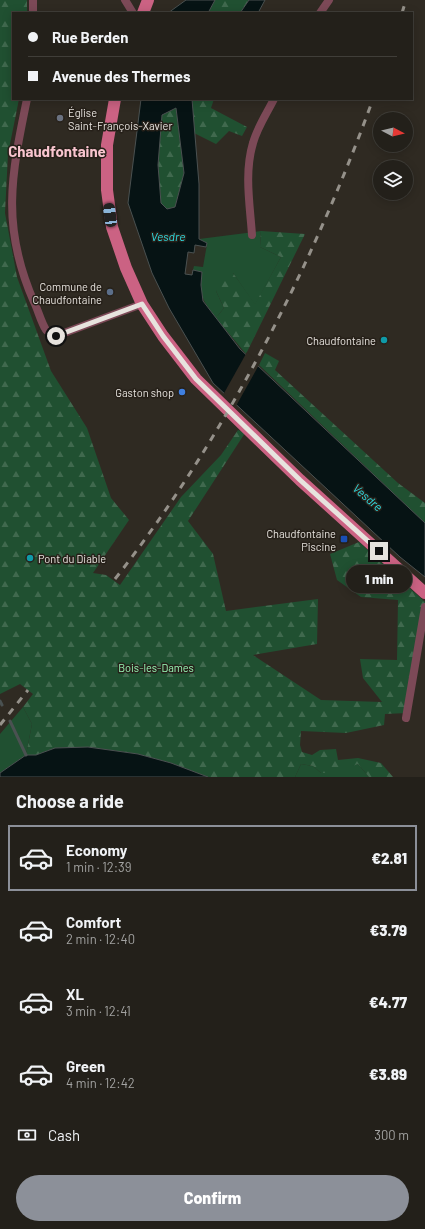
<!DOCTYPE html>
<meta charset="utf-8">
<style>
:root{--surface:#23201a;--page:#2b2823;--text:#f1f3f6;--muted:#a3a3a2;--line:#403e39;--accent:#8c9099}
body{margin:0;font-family:Barlow,sans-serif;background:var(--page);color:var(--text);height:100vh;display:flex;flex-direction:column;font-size:15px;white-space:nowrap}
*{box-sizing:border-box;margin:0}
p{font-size:13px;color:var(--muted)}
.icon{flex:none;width:22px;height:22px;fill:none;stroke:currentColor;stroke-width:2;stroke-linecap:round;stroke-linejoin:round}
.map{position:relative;height:777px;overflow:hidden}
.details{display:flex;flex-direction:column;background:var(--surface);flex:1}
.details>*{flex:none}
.top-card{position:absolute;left:12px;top:12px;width:401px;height:88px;border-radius:0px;box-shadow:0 2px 10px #0003,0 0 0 1px var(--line);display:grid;align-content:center;height:88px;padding:0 16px;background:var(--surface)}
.needle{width:26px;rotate:97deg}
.controls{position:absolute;left:373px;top:112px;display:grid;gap:8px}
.controls a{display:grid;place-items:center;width:40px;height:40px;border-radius:50%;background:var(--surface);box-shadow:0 2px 10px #0003,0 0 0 1px var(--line);font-size:20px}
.end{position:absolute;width:18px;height:18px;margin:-9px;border:5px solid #e7e3de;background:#111;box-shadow:0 0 0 2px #111}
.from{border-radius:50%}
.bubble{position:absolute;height:28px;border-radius:14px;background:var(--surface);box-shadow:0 2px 10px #0003,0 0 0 1px var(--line);font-size:13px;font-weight:800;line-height:28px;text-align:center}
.car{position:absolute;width:12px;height:24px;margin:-12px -6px;border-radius:5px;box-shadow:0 0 3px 1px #0007;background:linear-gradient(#222 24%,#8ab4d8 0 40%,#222 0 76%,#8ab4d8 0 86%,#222 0)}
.top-card b{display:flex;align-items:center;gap:14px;height:38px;font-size:15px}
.top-card b+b{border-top:1px solid var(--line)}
.top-card i{width:10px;height:10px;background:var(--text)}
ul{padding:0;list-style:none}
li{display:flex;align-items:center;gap:12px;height:66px;margin:0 8px 6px;padding:0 8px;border:2px solid transparent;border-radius:0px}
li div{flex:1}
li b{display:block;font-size:15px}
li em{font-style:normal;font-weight:800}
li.selected{border-color:var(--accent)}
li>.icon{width:36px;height:36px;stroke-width:1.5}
h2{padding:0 16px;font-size:18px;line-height:48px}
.pay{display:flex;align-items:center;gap:10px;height:44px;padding:0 16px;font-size:15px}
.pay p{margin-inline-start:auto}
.primary-button{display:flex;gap:8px;margin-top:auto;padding:8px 16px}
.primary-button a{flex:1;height:46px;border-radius:24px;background:var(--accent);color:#fff;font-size:16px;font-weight:800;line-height:46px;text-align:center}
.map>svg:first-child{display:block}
.grass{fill:#205031}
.forest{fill:url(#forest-firs)}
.water{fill:#061314;stroke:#4a5151;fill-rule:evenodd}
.pier{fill:#2f2a22}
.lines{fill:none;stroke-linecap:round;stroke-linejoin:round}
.stream{stroke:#4a5151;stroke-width:3}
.minor{stroke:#7c4957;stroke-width:8}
.primary{stroke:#cb6283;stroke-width:12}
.rail{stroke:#95918a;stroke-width:3;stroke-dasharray:7 7;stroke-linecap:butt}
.route{stroke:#e7e3de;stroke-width:5}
.worship-dot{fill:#6b7280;stroke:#262019;stroke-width:1.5}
.service-dot{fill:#5c6f8a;stroke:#262019;stroke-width:1.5}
.culture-dot{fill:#0f9aa8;stroke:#262019;stroke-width:1.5}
.shop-dot{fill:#3f7fe0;stroke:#262019;stroke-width:1.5}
.transit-dot{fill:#1a4fb4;stroke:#262019;stroke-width:1.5}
.labels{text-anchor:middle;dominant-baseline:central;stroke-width:3;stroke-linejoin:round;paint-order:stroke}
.poi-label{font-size:11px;fill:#e7e3de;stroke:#262019;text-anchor:end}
.park-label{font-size:11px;fill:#99fab7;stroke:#262019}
.water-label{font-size:12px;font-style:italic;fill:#2edbe1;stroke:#262019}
.district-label{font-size:15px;font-weight:bold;fill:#f9c5cf;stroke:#262019}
</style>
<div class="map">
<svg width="425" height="777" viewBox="0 0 425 777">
<defs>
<pattern id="forest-firs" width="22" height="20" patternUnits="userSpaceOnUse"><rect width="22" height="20" fill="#205031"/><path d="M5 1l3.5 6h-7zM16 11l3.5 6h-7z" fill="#40694e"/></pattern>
</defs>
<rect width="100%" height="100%" fill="#2f2a22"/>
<path class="grass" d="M261 231 260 247 281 257 255 305 233 273 216 291 224 308 216 318C202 300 199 295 202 272L193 270 194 266 203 267 207 244 199 239Z
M23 707 32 724 26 755 0 773V734Z
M301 764 313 766 321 773 358 764 369 777H295Z"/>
<path class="forest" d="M0 0H27V13H13V99H19L8 154 5 213 17 277 51 371 87 428 111 498 129 520 93 573 106 575 120 585 181 497 221 455 238 430 245 433 188 521 213 554 226 611 318 599 317 644 253 655 321 700 382 702 363 678 360 659 397 660 398 600 361 597 337 580 330 554 359 542 425 602V612L407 713 385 714 384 725 346 733 301 731 300 745 302 752 312 755 320 750 336 749 338 760 358 758 381 763 393 777H369L358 764C346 768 333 774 321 773L313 766 301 764 295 777H208L171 763 138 754 89 747 55 748 36 755H26L32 724 23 707 33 694 20 684 0 694Z
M215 0H249L240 13H208Z
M192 99H214L211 108 247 127 242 136 229 131 216 144 194 133Z
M176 108 184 173 175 207 167 209 161 203 158 165 162 115Z
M261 231 305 234 246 354 216 318 224 308 216 291 220 274 233 273 255 304 281 257 260 247Z
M265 353 279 361 275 370 398 483 425 503V523L259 365Z"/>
<path class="water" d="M186 0H215L208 13H168Z
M249 0H265L258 13H240Z
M141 99H192L199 184V239L207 243 206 247 195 245 194 253 188 252 185 274 192 275 193 270 202 272 201 285 203 301 240 349 425 523V577L400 557 213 383 169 308 152 273 128 203ZM176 108 184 173 175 207 167 209 161 203 158 165 162 115Z
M88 747 138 754 171 763 208 777H0V773L26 755H36L55 748Z"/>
<path class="pier" d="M247 352 260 363 236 406 223 395Z"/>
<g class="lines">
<path class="stream" d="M0 701 2 705
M10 721 26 755"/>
<path class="minor" d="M125 0 133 13
M33 13V0
M320 13 329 0
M27 99C11 176 1 227 34 302 38 310 41 322 46 330 48 332 53 334 56 336L142 304
M252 235C250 205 244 173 253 143 257 128 267 113 274 99
M406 718 425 607"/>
<path class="primary" d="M143 13 148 0
M115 99 107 145V190L112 227 126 268 142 304 163 336 196 379 300 480 425 593"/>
<path class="rail" d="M402 13 406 0
M115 579C224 440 313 265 373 99
M0 725 28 690"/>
</g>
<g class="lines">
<path class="route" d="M56 336 142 304 163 336 196 379 300 480 379 551"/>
</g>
<circle class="worship-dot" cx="60" cy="118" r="4"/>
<circle class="service-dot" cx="110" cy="292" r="4"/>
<g class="culture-dot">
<circle cx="384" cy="340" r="4"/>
<circle cx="30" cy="558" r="4"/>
</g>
<circle class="shop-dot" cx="182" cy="392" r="4"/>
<rect class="transit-dot" x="340" y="535" width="8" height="8" rx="2"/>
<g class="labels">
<g class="poi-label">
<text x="68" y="112" text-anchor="start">Église<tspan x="68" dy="13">Saint-François-Xavier</tspan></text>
<text x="102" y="286">Commune de<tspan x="102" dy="13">Chaudfontaine</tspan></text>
<text x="376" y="340">Chaudfontaine</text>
<text x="174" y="392">Gaston shop</text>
<text x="336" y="533">Chaudfontaine<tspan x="336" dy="13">Piscine</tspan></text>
<text x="38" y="558" text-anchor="start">Pont du Diable</text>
</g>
<g class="park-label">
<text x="156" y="667">Bois-les-Dames</text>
</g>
<g class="water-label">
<text x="168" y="236">Vesdre</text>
<text transform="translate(368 497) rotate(41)">Vesdre</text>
</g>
<g class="district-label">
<text x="57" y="151">Chaudfontaine</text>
</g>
</g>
</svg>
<div class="controls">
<a><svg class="needle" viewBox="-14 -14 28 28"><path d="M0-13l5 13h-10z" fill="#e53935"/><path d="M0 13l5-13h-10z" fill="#a3a3a2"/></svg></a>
<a><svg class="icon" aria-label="layers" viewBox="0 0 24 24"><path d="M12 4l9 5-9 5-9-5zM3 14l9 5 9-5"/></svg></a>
</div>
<i class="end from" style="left:56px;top:336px"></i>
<i class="end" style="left:379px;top:551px"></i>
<div class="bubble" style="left:346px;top:565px;width:66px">1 min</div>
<i class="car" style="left:110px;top:215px;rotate:352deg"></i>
<div class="top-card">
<b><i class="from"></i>Rue Berden</b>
<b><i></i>Avenue des Thermes</b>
</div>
</div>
<section class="details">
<h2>Choose a ride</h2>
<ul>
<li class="selected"><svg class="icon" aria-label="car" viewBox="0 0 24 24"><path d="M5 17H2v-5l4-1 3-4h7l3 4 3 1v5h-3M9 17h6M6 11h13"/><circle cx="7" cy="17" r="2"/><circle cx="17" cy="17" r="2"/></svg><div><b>Economy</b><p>1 min · 12:39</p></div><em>€2.81</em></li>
<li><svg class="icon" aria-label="car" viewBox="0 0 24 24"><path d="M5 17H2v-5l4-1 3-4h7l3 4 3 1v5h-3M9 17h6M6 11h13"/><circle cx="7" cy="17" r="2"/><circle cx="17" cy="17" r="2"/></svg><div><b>Comfort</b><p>2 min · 12:40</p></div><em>€3.79</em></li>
<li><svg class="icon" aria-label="car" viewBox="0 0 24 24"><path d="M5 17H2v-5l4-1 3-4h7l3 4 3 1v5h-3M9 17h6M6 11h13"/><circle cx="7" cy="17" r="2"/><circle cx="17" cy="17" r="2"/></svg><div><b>XL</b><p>3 min · 12:41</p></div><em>€4.77</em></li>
<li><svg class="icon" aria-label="car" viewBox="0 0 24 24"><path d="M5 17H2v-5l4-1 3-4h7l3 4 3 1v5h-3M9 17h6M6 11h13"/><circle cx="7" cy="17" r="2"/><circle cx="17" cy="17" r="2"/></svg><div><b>Green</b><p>4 min · 12:42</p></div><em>€3.89</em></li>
</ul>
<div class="pay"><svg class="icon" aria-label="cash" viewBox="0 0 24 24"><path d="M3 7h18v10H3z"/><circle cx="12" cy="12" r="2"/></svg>Cash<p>300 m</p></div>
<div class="primary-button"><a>Confirm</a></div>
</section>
